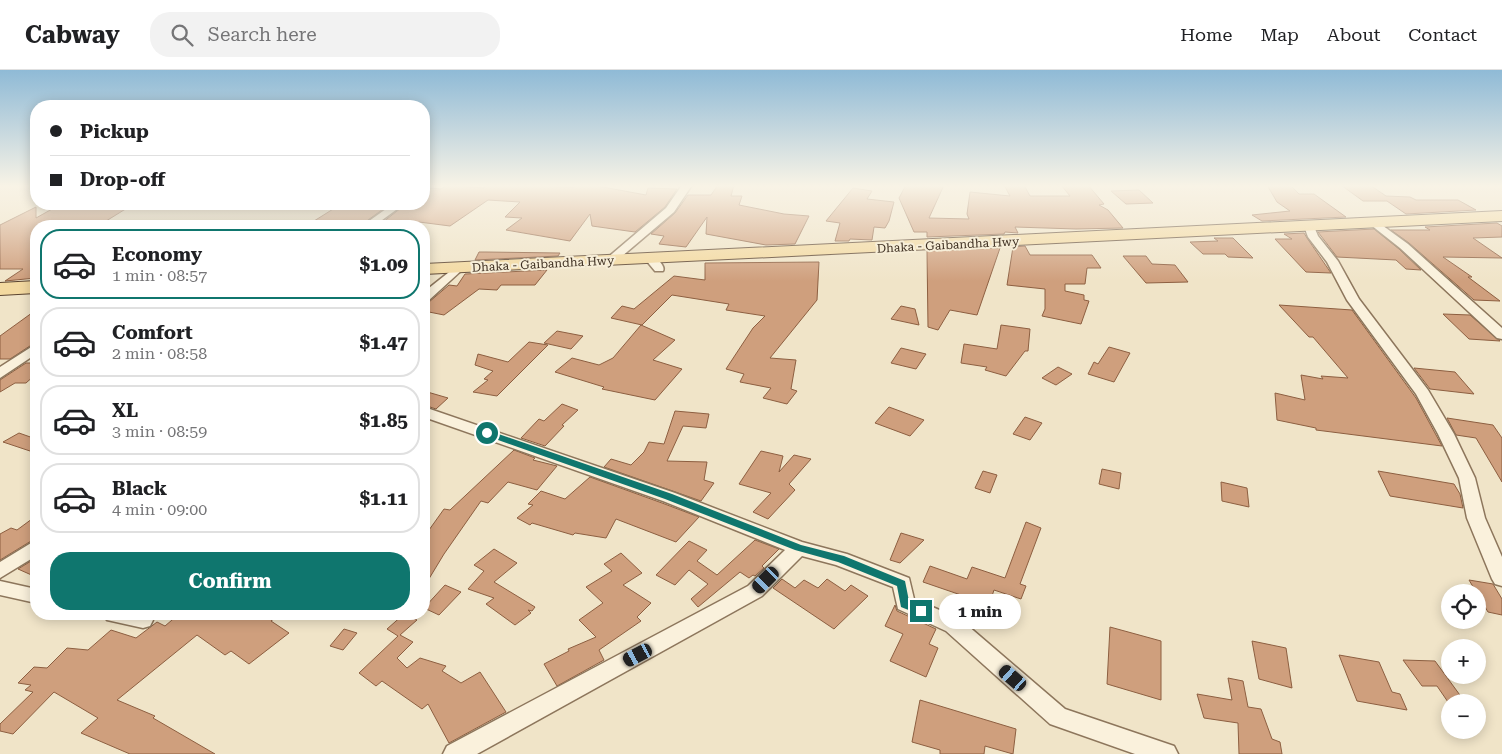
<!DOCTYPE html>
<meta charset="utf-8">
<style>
:root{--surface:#fff;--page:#f2f2f2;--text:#202124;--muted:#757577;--line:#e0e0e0;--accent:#0f766e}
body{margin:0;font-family:"Roboto Serif",serif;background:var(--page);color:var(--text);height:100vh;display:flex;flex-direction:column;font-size:19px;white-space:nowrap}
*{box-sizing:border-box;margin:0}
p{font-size:16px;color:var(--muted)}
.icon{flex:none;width:28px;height:28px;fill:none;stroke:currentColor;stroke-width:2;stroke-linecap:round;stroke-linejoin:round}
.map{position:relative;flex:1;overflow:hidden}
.details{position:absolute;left:30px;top:150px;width:400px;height:400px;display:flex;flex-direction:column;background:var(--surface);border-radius:20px;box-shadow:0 2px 12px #0003}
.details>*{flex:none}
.banner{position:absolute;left:30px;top:30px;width:400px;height:110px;border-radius:20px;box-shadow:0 2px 12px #0003;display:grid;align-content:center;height:110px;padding:0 20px;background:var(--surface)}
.tools{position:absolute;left:1441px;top:514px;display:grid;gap:10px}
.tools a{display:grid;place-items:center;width:45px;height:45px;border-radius:50%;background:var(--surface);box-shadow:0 2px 12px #0003;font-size:25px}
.end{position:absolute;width:22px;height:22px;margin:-11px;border:6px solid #0f766e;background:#fff;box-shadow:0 0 0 2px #fff}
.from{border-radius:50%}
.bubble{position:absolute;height:35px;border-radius:18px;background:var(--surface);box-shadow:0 2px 12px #0003;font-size:16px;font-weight:700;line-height:35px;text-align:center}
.car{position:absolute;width:15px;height:30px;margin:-15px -8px;border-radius:6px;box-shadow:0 0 4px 1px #0007;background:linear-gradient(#222 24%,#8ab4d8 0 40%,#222 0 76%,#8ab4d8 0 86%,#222 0)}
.banner b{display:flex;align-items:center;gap:18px;height:48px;font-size:19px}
.banner b+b{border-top:1px solid var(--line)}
.banner i{width:12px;height:12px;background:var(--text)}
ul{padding:9px 0 0;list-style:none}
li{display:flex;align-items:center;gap:15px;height:70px;margin:0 10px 8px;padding:0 10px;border:2px solid var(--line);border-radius:20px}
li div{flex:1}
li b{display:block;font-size:19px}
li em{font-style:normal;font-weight:700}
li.current{border-color:var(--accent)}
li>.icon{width:45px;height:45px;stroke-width:1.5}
.primary-button{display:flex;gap:10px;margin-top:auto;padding:10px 20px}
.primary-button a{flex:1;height:58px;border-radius:20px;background:var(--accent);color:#fff;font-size:20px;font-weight:700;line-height:58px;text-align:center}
header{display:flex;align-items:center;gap:30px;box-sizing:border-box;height:70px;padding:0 25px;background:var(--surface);border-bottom:1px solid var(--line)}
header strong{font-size:24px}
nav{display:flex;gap:28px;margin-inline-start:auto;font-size:18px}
.search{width:350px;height:45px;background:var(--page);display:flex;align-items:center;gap:12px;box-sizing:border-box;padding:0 18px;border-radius:20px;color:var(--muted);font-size:19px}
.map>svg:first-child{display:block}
.building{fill:#cf9f7d;stroke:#8d5f41}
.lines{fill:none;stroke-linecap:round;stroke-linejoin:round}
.minor-casing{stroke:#8d765c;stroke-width:3}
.primary-casing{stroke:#5b4430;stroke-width:2}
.minor{fill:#faf1dc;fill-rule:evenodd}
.primary{fill:#f3d9a0;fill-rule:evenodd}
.route{fill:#0f766e}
.labels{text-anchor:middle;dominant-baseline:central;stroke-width:4;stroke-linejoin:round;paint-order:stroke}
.far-street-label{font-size:12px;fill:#3d2e20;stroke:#f7eed8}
</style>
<header>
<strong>Cabway</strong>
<div class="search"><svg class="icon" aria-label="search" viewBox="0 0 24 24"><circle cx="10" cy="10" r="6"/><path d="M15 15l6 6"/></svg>Search here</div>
<nav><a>Home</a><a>Map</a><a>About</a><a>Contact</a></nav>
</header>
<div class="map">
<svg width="1502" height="684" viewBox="0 0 1502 684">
<rect width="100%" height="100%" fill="#f0e4c8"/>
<path class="building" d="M447 115 484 118 486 115 574 117 577 115H592L646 125 648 118 677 119 665 137 635 162 592 156 590 144 570 171 506 160 522 148 505 147 520 132 488 130 450 156 419 152 415 156H378L406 134H424V121L430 118 441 119Z
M718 115H734L731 126H742L739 135 784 144 809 146 795 174 766 175 706 164 707 147 686 177 659 174 664 166 651 164 675 143 688 125H711Z
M906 115H944L929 148 969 149 967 144 970 122 1010 126 1004 115H1024L1030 126H1070L1061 115H1088L1104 134 1099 135 1108 140 1123 158 1076 159 1015 157 1018 163 1005 162 1004 164 927 167V162H914L899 128Z
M1267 115H1290L1299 124H1314L1346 147 1262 151 1252 145 1290 141 1277 132Z
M1341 115H1370L1386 126 1410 127 1416 130H1458L1476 140 1406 144 1387 131H1363Z
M853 118 872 121 867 129 894 132 889 151 885 158 874 157 872 170 850 169 849 171H835L840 153 826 151Z
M1139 120 1153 133 1126 134 1111 121Z
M61 134 132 135 98 156H36V208L5 211 23 199H0V155L36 137V148Z
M361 134H390L364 153 314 151 338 136 356 138Z
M1497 153 1502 156V167L1473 168 1502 188 1443 187 1472 207H1468L1500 231 1474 230 1409 173 1391 160H1430L1425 157Z
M1374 159 1399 179 1421 200 1406 199 1396 190 1337 187 1318 162Z
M1304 163 1307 168 1331 203 1306 202 1275 169H1292L1284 164Z
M1214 168H1233L1253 188 1228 187 1225 184H1203L1190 172 1218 171Z
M1025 176 1030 185H1092L1101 198H1087L1085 214H1065V221L1084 225V230L1089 231 1081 254 1042 246 1045 239V219L1007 215 1013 177Z
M1000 178 977 245 950 240 938 260 928 257 927 181Z
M479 182H486L560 183 558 186 475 190Z
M1123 186H1146L1152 194 1175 195 1188 212 1146 213Z
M819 192 817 230 770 288 796 290 791 319 797 321 787 334 763 328 771 318 740 312 744 304 726 299 753 258 765 246 726 240 729 234 672 225 642 255 611 248 622 236 634 239 674 206 705 210V193Z
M547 200 535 215H501L497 220 479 219 444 245 424 241V234L429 232 449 215 457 216 465 204Z
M1279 235 1352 240 1416 328 1442 376 1316 360V358L1277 350 1275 323 1305 330 1301 305 1323 309 1321 306 1348 308 1313 267H1309Z
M901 236 915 239 919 255 891 249Z
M36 240V272L10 289H0V266Z
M1443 244 1470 245 1500 271 1469 269Z
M641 255 675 270 653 290 682 299 655 330 602 319 604 317 555 302 572 288 599 295 613 288Z
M1001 255 1030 259 1028 281H1025L1006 306 985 300 987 297 961 293 964 274 997 279Z
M557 261 583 266 571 279 544 273Z
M529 272 548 275 497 326 473 322 488 310 484 309 493 301 475 295 478 284 508 292Z
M1109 277 1130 283 1114 312 1088 304 1094 292 1098 294Z
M901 278 926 284 916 299 891 293Z
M26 293H36V304L26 313H15L0 322V310Z
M1058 297 1072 304 1056 315 1042 308Z
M1414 298 1455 302 1474 324 1430 319Z
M424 321 448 328 436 339 424 335Z
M562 334 578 340 562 355 564 356 545 376 521 368 539 349 544 351Z
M889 337 924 350 910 366 875 353Z
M675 341 709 344 706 358 683 356 667 391 707 392 704 410 714 413 701 431 604 397 611 389 631 395 644 382 649 372 664 374Z
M1025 347 1042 353 1030 370 1013 364Z
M1447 348 1493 355 1502 368V412L1476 368 1456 365Z
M19 363 36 369V383L3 372Z
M514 380 535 388 533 390 557 396 537 420 508 412 488 433 481 431 444 484 424 517V467L444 439 450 440Z
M761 381 783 386 779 402 794 385 811 389 789 414 795 420 768 449 753 442 771 423 739 414Z
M1102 399 1121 403 1119 419 1099 414Z
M983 401 997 405 990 423 975 418Z
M1378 401 1454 414 1460 424 1463 438 1390 426Z
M590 407 662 433 699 447 676 472 616 449 606 468 575 463 573 465 532 453 530 455 517 448 533 435 528 434 541 421 565 429Z
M1221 412 1247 418 1249 437 1222 431Z
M36 446V468L0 490V464L11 458 17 460Z
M1026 452 1041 458 1020 514 1026 516 1021 529 994 520 986 544 957 534 961 525 923 512 930 496 967 509 972 497 1005 508Z
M901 463 924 470 900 493 890 490Z
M755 470 779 479 762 496 764 498 755 506 753 505 749 508 740 502 698 537 691 529 708 514 689 500 675 515 656 505 689 471 707 480 697 491 717 505Z
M494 479 517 493 494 512 535 537 532 541 528 540 531 543 515 555 486 534 494 528 468 519 484 501 474 495Z
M621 483 642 503 623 515 651 533 637 547 641 551 599 580 604 590 557 616 544 594 569 581 568 579 596 567 579 550 603 533 586 517 612 501 604 494Z
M36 488V507L18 499Z
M782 509 795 518 804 510 818 518 827 509 845 521 851 515 868 526 834 559 773 518Z
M1469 510 1493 514 1502 529V545L1488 542Z
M445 515 461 522 439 545 424 538Z
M895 535 897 541 936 559 929 574 938 578 926 607 890 591 903 564 885 556Z
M179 544H230L238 546 242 544H280L271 551 289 563 249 594 231 581 225 585 197 565 117 630 155 646 153 648 215 684H130L81 663 98 648 54 622 13 664 0 661V654L33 622 25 620 31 615 18 613 34 597 47 598 67 578 88 580 111 560 136 568 157 552 165 556Z
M404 544 417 550 400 565 413 572 397 588 407 598 420 588 446 596 442 601 461 613 480 602 506 642 449 673 428 634 422 639 382 611 376 616 359 603 398 566 387 559Z
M1110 557 1161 571V630L1107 614Z
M344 559 357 563 343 580 330 576Z
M1252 571 1286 578 1292 618 1259 609Z
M1339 585 1379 592 1392 622 1400 624 1407 640 1357 631Z
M1403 590 1435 591 1465 632H1448L1437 616H1422Z
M1228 608 1243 611 1248 637 1261 639 1272 669 1280 672 1282 684H1239L1238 653 1204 648 1197 624 1232 630Z
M920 630 1016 659 1013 684 985 676 984 684H940V680L912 672Z"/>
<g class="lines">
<defs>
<path id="minor" d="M424 115H431L424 119Z
M682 115H692L674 142 614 193H606V189L666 138Z
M393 134H404L374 156H362Z
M1375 150 1408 174 1502 258V269L1497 268 1400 178 1371 155V151Z
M1309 153 1313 154 1318 166 1338 191 1359 229 1428 320 1454 364 1475 408 1485 448 1502 487V516L1495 514 1492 509 1467 448 1459 408 1438 364 1416 324 1347 230 1327 192 1308 167 1304 156Z
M651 186C656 187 666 196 663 201H655L645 189 647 187Z
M458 195 464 198 462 200 428 231 424 232V222Z
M36 274V284L0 308V297Z
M424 337 675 423 802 472 847 484 909 508 914 529 960 549 1065 639 1174 676 1178 684H1135L1050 654 946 561 898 539 893 517 836 495 802 486 762 526 477 684H443L447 676 748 516 785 480 663 431 424 347Z
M36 470V486L0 508V492Z
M0 511 36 519V533L0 525Z
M104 544H148L153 550 150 556 143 558 107 550Z"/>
<path id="primary" d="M1502 141V151L424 204V194Z
M36 211V223L0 225V213Z"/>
</defs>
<use href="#minor" class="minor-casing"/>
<use href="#primary" class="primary-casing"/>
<use href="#minor" class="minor"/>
<use href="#primary" class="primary"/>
</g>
<linearGradient id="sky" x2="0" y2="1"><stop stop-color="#8fbad6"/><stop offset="0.55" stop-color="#f8f3e6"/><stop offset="1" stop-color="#f8f3e6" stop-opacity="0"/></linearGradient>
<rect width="1502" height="211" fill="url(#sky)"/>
<path class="route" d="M487 360 672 424 801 475 844 486 905 511 909 531 925 538 926 541 921 545 901 537 897 516 838 492 795 480 665 429 484 365 482 363Z"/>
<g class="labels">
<g class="far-street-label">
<text transform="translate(948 175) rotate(-3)">Dhaka - Gaibandha Hwy</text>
<text transform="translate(543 194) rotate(-3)">Dhaka - Gaibandha Hwy</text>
</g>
</g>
</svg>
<div class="tools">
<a><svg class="icon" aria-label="locate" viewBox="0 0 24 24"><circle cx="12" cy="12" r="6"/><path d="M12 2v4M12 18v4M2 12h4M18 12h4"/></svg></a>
<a>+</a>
<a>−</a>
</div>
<i class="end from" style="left:487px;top:363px"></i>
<i class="end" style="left:921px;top:541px"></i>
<div class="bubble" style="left:939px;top:524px;width:82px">1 min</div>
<i class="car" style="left:766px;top:510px;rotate:225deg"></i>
<i class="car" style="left:638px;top:585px;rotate:242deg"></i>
<i class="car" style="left:1013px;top:608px;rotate:311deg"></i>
<div class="banner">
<b><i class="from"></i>Pickup</b>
<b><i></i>Drop-off</b>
</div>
<section class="details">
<ul>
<li class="current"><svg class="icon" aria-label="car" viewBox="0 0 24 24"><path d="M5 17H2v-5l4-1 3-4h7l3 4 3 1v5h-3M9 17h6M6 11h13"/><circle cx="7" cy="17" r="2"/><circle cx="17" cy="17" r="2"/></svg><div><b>Economy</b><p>1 min · 08:57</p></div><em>$1.09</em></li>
<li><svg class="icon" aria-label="car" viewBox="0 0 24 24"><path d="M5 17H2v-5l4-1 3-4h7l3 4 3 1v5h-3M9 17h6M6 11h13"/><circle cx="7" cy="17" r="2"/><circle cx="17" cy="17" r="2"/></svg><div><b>Comfort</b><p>2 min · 08:58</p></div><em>$1.47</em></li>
<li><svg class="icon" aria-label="car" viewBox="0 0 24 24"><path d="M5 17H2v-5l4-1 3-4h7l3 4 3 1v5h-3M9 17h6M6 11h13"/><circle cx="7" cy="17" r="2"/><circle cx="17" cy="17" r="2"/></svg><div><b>XL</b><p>3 min · 08:59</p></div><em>$1.85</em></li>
<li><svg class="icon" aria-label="car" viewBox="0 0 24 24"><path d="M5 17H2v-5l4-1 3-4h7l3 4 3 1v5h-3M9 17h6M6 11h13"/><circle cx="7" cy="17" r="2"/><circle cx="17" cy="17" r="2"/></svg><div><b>Black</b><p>4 min · 09:00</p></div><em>$1.11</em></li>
</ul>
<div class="primary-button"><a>Confirm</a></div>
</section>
</div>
